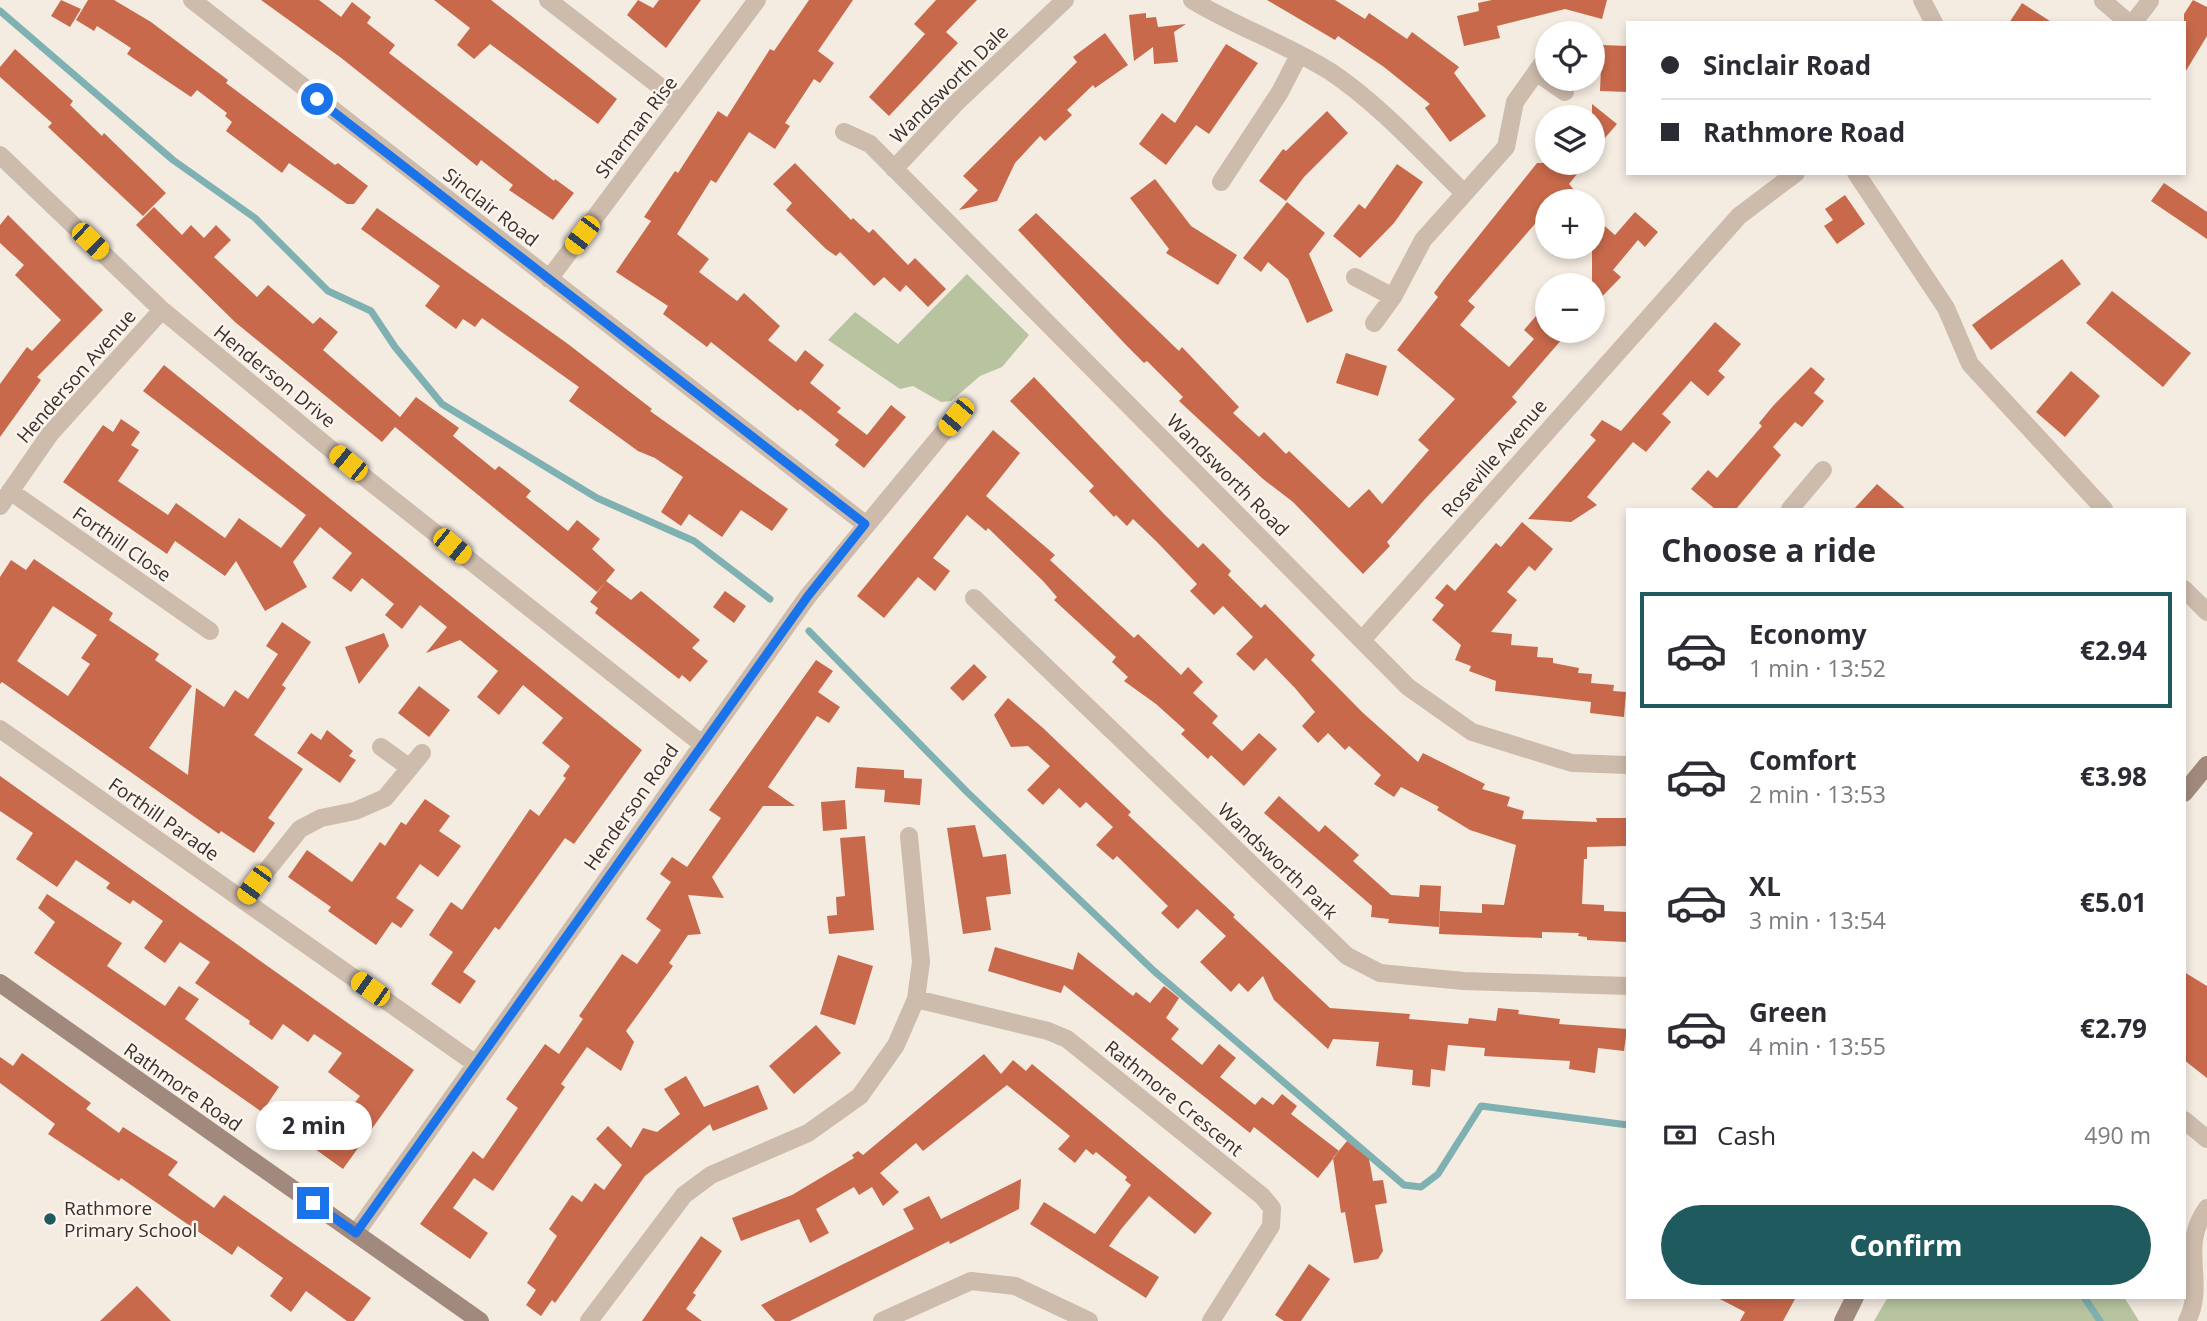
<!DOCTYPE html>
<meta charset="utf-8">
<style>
:root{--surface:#fff;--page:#f2f2f3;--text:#2b2b33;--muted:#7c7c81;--line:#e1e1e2;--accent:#1f5a5e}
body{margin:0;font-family:"Open Sans",sans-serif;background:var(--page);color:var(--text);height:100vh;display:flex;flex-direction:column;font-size:26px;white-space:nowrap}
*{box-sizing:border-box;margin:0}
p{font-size:23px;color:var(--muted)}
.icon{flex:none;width:38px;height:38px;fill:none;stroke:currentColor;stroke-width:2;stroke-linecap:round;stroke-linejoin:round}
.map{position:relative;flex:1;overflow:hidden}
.side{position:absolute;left:1626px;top:508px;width:560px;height:791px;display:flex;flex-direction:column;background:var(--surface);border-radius:0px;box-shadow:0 4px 10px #0003}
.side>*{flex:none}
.guide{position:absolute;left:1626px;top:21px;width:560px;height:154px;border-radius:0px;box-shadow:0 4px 10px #0003;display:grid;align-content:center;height:154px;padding:0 35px;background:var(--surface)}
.fabs{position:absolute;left:1535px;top:21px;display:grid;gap:14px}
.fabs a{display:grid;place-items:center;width:70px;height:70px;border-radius:50%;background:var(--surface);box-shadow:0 4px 10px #0003;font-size:35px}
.end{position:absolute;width:32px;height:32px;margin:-16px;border:9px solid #1a73e8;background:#fff;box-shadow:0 0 0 4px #fff}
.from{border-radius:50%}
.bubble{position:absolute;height:49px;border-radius:24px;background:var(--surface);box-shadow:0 4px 10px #0003;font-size:23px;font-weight:700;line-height:49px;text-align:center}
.car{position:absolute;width:21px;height:42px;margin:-21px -10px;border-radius:9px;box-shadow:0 0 5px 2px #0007;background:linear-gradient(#f5c518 24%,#345 0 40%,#f5c518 0 76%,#345 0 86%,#f5c518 0)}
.guide b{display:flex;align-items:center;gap:24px;height:66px;font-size:26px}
.guide b+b{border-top:2px solid var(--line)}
.guide i{width:18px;height:18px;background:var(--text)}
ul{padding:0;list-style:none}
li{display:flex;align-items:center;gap:21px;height:116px;margin:0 14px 10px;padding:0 21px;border:4px solid transparent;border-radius:0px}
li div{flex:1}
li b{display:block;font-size:26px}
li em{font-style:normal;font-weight:700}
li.on{border-color:var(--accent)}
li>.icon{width:63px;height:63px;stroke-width:1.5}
h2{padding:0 35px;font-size:32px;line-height:84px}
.pay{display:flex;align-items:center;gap:18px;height:77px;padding:0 35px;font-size:26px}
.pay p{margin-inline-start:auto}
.action{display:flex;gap:14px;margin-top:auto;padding:14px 35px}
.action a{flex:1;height:80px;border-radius:42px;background:var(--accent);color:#fff;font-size:28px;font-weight:700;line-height:80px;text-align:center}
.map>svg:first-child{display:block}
.green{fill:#b8c4a0}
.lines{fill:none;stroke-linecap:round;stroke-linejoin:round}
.stream{stroke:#7fb0b2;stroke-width:7}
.building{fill:#c8694b;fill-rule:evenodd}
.street{stroke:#cdbbac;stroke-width:18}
.secondary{stroke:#a18a7d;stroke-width:18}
.route{stroke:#1a73e8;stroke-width:9}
.poi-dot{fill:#1f5a5e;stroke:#fbf5ee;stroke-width:2.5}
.labels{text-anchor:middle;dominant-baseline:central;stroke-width:5;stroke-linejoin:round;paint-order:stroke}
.street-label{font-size:19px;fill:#3b302b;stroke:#fbf5ee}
.poi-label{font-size:19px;fill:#3b302b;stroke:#fbf5ee;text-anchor:start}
</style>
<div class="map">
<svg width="2207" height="1321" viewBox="0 0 2207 1321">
<rect width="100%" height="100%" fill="#f4ebe1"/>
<path class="green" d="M967 274 1029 335 1002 367 980 376 951 401 941 402 913 386 900 389 828 340 855 312 898 344Z
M1888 1297H2124L2139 1321H1874Z"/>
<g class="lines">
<path class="stream" d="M0 11 173 160 255 218 328 291 371 311 395 347 442 404 597 498 694 541 770 599
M809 631 967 792 1154 971 1404 1185 1421 1187 1438 1174 1481 1106 1628 1125
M2084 1297 2100 1321"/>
</g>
<path class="building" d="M61 0 81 9 70 27 51 16Z
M88 0H114L151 22 228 80 226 83 335 165 338 163 368 186 354 204H347L289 163 282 173 226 131 232 122 225 116 227 113 197 90 191 97 127 54 131 48 97 26 94 31 76 20Z
M261 0H319L341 17 352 2 371 17 367 23 395 45 389 53 554 181 555 179 574 193 553 220 509 190 513 185 481 160 477 166 340 57Z
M434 0H491L617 99 598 124 490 44 474 59 457 45 470 28Z
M638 0 653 8 659 0H701L666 48 627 15Z
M809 0H853L818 51 834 63 820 83 814 79 785 123 790 126 775 149 749 132 716 183 711 180 677 234 709 259 699 272 737 301 744 293 780 326 768 340 796 362 805 350 824 365 810 383 841 408 837 412 867 435 891 405 906 417 864 468 835 445 839 440 800 409 798 411 711 342 707 347 663 314 668 306 616 272 651 221 644 217 675 171 678 173 718 111 727 117 770 49 774 51Z
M936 0H977L946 32 958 43 889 116 869 97 925 34 914 24Z
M1267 0H1335L1365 19 1369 13 1407 39 1412 32 1459 67 1454 73 1486 116 1450 142 1425 108 1430 104 1384 67 1338 36 1335 40Z
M1492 0H1607L1602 19 1565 9 1497 26 1500 38 1464 46 1457 16 1479 11 1478 3Z
M2193 0 2207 7V36L2184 74V14Z
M2022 3 2053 23H2009Z
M1146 13V18L1156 17 1158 27 1186 24 1174 32 1178 62 1154 64 1153 47 1134 61 1129 15Z
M1105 33 1128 65 1095 88 1093 85 1067 110 1072 115 1045 141 1040 136 1015 163 997 201 959 210 978 190 963 176 1077 62 1073 57Z
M1226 44 1258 63 1209 134 1196 125 1166 165 1139 144 1162 113 1175 123Z
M1602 45 1628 46V92L1600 91Z
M15 49 73 101 70 105 102 136 104 133 166 193 143 216 48 127 52 123 0 77V67Z
M1592 104 1617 124 1592 153Z
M1327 111 1348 133 1304 177 1286 201 1259 181 1283 149 1286 151Z
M795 163 851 220 853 218 869 233 873 229 908 265 915 258 946 289 928 307 906 285 900 292 884 277 874 286 840 252 836 256 826 249 786 210 792 203 773 184Z
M1537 163H1586L1569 184 1583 201H1547V210L1468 301 1475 307 1460 325 1509 367 1534 339 1524 330 1547 303V331H1569L1512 397 1517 402 1426 498 1387 542 1390 546 1363 574 1293 502 1263 479 1179 401 1183 397 1147 361 1144 363 1127 346 1018 230 1036 213 1179 351 1182 347 1239 407 1233 413 1259 437 1264 432 1286 454 1289 451 1349 508 1369 489 1382 504 1429 450 1418 440 1455 399 1397 350 1438 297 1434 293 1445 278Z
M1397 164 1423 182 1394 223 1360 258 1333 236 1359 204 1365 209Z
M1155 179 1191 226 1237 255 1218 285 1166 253 1169 249 1130 198Z
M2164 183 2207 212V239L2151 201Z
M1845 195 1865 224 1837 244 1824 226 1833 220 1825 209Z
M1287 202 1325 233 1309 254 1333 311 1307 323 1288 279 1268 262 1261 272 1243 258Z
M154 207 182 235 191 225 204 238 216 225 231 240 214 257 257 297 268 285 313 324 320 317 338 332 323 350 385 404 400 417 416 397 459 428 453 436 495 470 499 466 531 491 526 497 568 531 577 520 600 539 592 549 615 570 597 592 395 427 382 442 235 322 136 225Z
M377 208 568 344 652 409 650 411 788 509 772 531 741 510 722 537 689 514 681 526 661 512 683 477 655 458 638 451 569 401 579 387 482 318 475 327 463 319 456 329 425 306 440 286 361 229Z
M1635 212 1658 232 1645 247 1638 240 1613 270 1621 277 1592 307V215L1615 235Z
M8 215 103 310 37 377 41 380 0 437V384L27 347 32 351 61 320 15 275 24 265 0 243V225Z
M2062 259 2081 284 1991 350 1972 325Z
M2112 291 2191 353 2163 387 2086 323Z
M1715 322 1741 344 1718 371 1725 377 1708 396 1691 381 1662 414 1671 422 1646 452 1633 442 1587 497 1597 505 1571 522 1528 519 1596 440 1590 435 1602 420 1621 431Z
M1346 353 1387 366 1378 396 1336 383Z
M164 365 642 750 574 844 565 838 499 930 495 927 463 972 476 981 460 1004 431 984 453 952 429 935 451 902 462 910 530 809 539 816 566 778 563 776 570 766 542 743 563 718 523 685 499 715 477 697 498 671 460 640 426 653 447 627 420 605 402 629 385 615 394 604 362 578 351 592 332 578 352 553 320 527 293 562 307 587 265 611 236 561 225 576 175 541 167 554 63 482 103 425 113 432 121 419 140 432 131 445 139 450 118 481 168 515 176 503 225 538 239 518 281 548 306 515 143 391Z
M1811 367 1825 379 1814 393 1824 401 1802 427 1795 422 1773 447 1781 455 1736 509H1715L1691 489 1708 470 1717 478 1762 426 1759 423 1773 406Z
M2071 371 2100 396 2065 437 2036 412Z
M1034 377 1164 514 1198 548 1203 543 1231 571 1228 575 1261 608 1265 604 1315 655 1311 660 1362 712 1418 762 1423 753 1485 784 1482 789 1510 797 1507 806 1524 811 1522 819 1597 822 1596 818H1628V846L1587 847V859H1584L1582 904 1604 905V911L1628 912 1626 942 1587 940V937L1578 936 1579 933 1542 932V938L1439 934 1440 911 1482 913V904L1504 905 1516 845 1470 830 1437 810 1439 807 1401 787 1394 797 1374 784 1381 775 1349 746 1345 750 1328 733 1318 743 1302 726 1315 712 1295 688 1266 658 1254 671 1236 654 1253 637 1223 606 1214 615 1190 591 1197 584 1157 542 1133 519 1127 526 1116 515 1114 517 1089 491 1094 486 1010 401Z
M993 430 1020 453 986 496 1055 555 1050 560 1134 638 1138 634 1181 675 1188 667 1203 682 1193 693 1218 716 1212 723 1242 751 1259 733 1277 749 1244 786 1211 755 1208 759 1181 734 1185 730 1156 704 1124 681 1128 677 1112 662 1116 657 1054 600 1057 597 1043 581 988 528 986 531 967 515 933 558 950 571 935 591 918 577 884 618 857 596Z
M1877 484 1906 509H1854Z
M1522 522 1553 549 1535 571 1529 566 1507 592 1517 600 1491 632 1512 634 1511 645 1538 647 1537 657 1553 658V663L1579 668 1578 673 1592 674 1591 683 1614 685 1613 691 1626 692 1624 717 1590 713 1591 702 1495 691 1496 681 1469 671 1471 666 1455 660 1461 645 1432 620 1444 605 1435 598 1447 584 1455 591 1496 543 1501 547Z
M34 559 113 613 109 620 159 654 155 660 192 686 149 748 188 775 196 688 224 707 235 690 248 699 278 654 266 646 282 622 311 642 282 685 286 688 254 735 303 769 268 818 275 823 254 853 221 831 219 834 2 682 0 684V577L11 560 26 570ZM53 606 97 635 81 658 90 664 68 696 17 661Z
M606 581 631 600 641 591 700 640 692 648 708 661 690 682 682 675 679 679 595 613 598 608 590 602Z
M725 591 746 606 734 623 713 607Z
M384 633 389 646 359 684 345 647Z
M816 660 833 671 818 692 840 707 829 723 817 716 768 787 795 806H763L712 877 724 898 688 895 701 934 688 935 669 963 673 966 626 1031 634 1042 621 1071 587 1047 561 1084 565 1087 493 1191 474 1178 453 1208 488 1233 470 1259 420 1224 473 1151 483 1159 518 1108 506 1099 545 1044 559 1054 583 1019 579 1016 622 954 637 964 661 930 646 919 671 882 660 874 672 857 687 867 721 818 709 810Z
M974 664 987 677 963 701 950 688Z
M419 686 450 710 429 737 398 713Z
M1008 698 1043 728 1131 812 1128 815 1235 915 1233 917 1330 1008 1410 1014 1409 1019 1468 1024 1469 1018 1496 1021 1498 1008 1519 1010 1518 1014 1560 1019 1559 1024 1627 1029 1624 1051 1598 1048 1595 1073 1569 1069 1570 1061 1484 1056 1485 1048 1448 1045 1445 1071 1431 1069 1430 1087 1412 1085 1413 1070 1376 1066 1379 1042 1333 1039 1328 1049 1274 1000 1263 976 1248 992 1239 983 1231 992 1200 962 1226 936 1197 909 1178 929 1161 913 1168 906 1117 856 1113 860 1096 845 1113 827 1086 802 1080 808 1059 788 1043 805 1027 790 1050 766 1028 746 1011 747 994 715Z
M327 730 353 751 349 756 356 760 340 783 297 753 311 733 321 740Z
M857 767 904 770V778L922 779 920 805 884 802 885 790 855 788Z
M0 776 414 1070 343 1169 287 1129 306 1104 337 1126 360 1096 328 1072 342 1053 314 1034 308 1042 283 1024 272 1040 249 1024 250 1021 195 983 210 962 180 942 165 963 144 948 163 921 133 900 130 904 106 888 110 883 76 860 57 887 16 859 33 833 0 811Z
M1279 796 1319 832 1325 825 1359 855 1353 861 1391 895 1419 897 1420 885 1441 886 1439 927 1388 923 1389 919 1371 917 1372 906 1264 813Z
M425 799 450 816 439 831 461 846 438 877 420 864 396 898 414 910 401 928 392 922 376 945 328 911 331 907 288 877 307 850 352 882 380 842 385 846 401 822 406 825Z
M845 800 847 829 823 831 821 802Z
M975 825 983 857 1006 854 1011 894 986 897 991 930 963 934 947 828Z
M865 836 874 930 829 934 827 916 837 915 836 897 845 896 840 838Z
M47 894 122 943 107 966 165 1006 179 986 199 999 185 1019 279 1087 262 1112 34 953 55 922 38 908Z
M995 947 1073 970 1078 952 1133 996 1136 992 1150 1003 1164 986 1179 998 1166 1018 1179 1029 1171 1039 1202 1065 1219 1044 1236 1058 1220 1077 1255 1105 1262 1097 1273 1105 1282 1094 1297 1106 1291 1114 1339 1151 1318 1178 1254 1127 1250 1133 1064 985 1061 993 988 971Z
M838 955 873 966 855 1025 820 1014Z
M2184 972 2207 986V1078L2184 1060Z
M816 1025 841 1053 794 1094 769 1066Z
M22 1053 91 1103 86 1109 119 1133 123 1127 178 1162 168 1175 214 1208 224 1195 371 1298 354 1321H347L306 1291 291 1312 270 1296 283 1278 238 1246 232 1255 121 1178 119 1181 48 1134 55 1124 0 1083V1057L13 1066Z
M984 1054 1001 1074 1013 1060 1026 1071 1032 1064 1212 1213 1195 1234 1149 1196 1122 1228 1109 1246 1159 1277 1146 1298 1030 1224 1044 1202 1095 1234 1131 1185 1125 1180 1127 1177 1096 1152 1093 1155 1086 1149 1075 1163 1058 1149 1070 1136 1007 1085 923 1151 916 1143 880 1173 899 1192 883 1206 872 1187 859 1195 854 1187 816 1209 829 1233 810 1243 799 1219 741 1241 732 1218 792 1195 854 1158 852 1155 858 1151 863 1155Z
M686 1076 704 1107 758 1085 768 1109 713 1131 710 1124 645 1176 555 1303 552 1300 541 1316 526 1305 536 1290 527 1283 557 1236 549 1229 572 1195 582 1202 595 1183 604 1190 622 1165 596 1139 608 1126 631 1148 643 1128 657 1132 680 1114 664 1089Z
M1347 1141 1369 1159 1373 1181 1383 1180 1387 1203 1375 1205 1383 1251 1378 1259 1354 1263 1345 1212 1341 1213 1333 1158Z
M1021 1179 1019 1209 950 1244 949 1241 790 1321H775L761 1305 914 1229 903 1209 929 1196 941 1219Z
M701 1236 722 1251 693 1293 696 1295 686 1309 702 1321H642Z
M1309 1264 1330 1279 1301 1321H1284L1275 1315Z
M137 1286 171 1321H100Z
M1716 1297H1796L1783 1321H1740L1745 1312Z"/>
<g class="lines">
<path class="street" d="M192 0 865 524
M548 0 680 102
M1192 0C1236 27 1287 44 1331 72 1380 105 1421 151 1463 192
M1922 0 1934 23
M2103 1 2129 23
M2133 23 2150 1
M1536 72 1565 92
M844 132 870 144 1408 687 1472 732 1572 763 1628 765
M0 155 162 310 368 480 702 744
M894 169 956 103 1065 0
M1856 173 1946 308 1970 364 2104 509
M1221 182 1280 92 1299 55
M1355 277 1393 297
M549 279 757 0
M1374 323 1393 297 1423 240 1506 147 1515 102 1547 57
M10 491 210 631
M0 506 50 434 162 310
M1790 509 1823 470
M2184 589 2207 612
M974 598 1347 956 1380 973 1464 981 1628 986
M1362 640 1739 216 1796 173
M0 729 476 1064
M381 747 410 768
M243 900 300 829 321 818 355 811 385 798 422 753
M916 999 1048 1031 1067 1039 1262 1196 1272 1208 1271 1226 1211 1321
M2184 1120 2207 1139
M356 1233 808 596 956 417
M589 1321 684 1195 711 1175 808 1133 860 1096 896 1045 916 999 921 962 909 836
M882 1321 971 1281 1015 1286 1089 1321
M2187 1321C2207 1282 2178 1248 2207 1208"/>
<path class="secondary" d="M2184 793 2207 765
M0 983 480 1321
M1843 1321 1855 1297"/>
</g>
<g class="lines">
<path class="route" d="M313 1203 356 1233 808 596 865 524 317 99"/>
</g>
<circle class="poi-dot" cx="50" cy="1219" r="7"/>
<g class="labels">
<g class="street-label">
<text transform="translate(949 84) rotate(-45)">Wandsworth Dale</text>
<text transform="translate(636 127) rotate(-53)">Sharman Rise</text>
<text transform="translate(491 207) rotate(38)">Sinclair Road</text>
<text transform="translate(76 376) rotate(-49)">Henderson Avenue</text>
<text transform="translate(275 376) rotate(39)">Henderson Drive</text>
<text transform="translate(1494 458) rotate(-49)">Roseville Avenue</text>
<text transform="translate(1228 475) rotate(45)">Wandsworth Road</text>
<text transform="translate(122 544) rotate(35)">Forthill Close</text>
<text transform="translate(631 807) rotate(-55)">Henderson Road</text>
<text transform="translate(164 819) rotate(35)">Forthill Parade</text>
<text transform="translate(1278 861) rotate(44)">Wandsworth Park</text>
<text transform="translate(183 1087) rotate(35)">Rathmore Road</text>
<text transform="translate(1174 1098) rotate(39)">Rathmore Crescent</text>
</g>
<g class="poi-label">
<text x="64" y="1208">Rathmore<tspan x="64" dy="22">Primary School</tspan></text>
</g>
</g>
</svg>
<div class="fabs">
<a><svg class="icon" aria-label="locate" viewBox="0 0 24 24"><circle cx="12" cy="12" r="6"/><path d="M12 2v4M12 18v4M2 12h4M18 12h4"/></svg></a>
<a><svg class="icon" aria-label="layers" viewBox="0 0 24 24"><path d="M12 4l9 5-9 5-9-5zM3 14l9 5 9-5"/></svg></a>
<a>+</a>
<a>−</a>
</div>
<i class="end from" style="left:317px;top:99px"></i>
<i class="end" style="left:313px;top:1203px"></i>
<div class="bubble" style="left:256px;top:1101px;width:116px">2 min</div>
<i class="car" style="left:582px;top:235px;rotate:217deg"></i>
<i class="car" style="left:90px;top:241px;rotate:134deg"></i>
<i class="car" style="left:956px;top:417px;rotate:220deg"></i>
<i class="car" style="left:348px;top:463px;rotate:309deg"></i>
<i class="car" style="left:452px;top:546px;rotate:129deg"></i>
<i class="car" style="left:254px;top:885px;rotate:216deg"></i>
<i class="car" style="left:370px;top:989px;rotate:305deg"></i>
<div class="guide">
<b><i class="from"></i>Sinclair Road</b>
<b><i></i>Rathmore Road</b>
</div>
<section class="side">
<h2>Choose a ride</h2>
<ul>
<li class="on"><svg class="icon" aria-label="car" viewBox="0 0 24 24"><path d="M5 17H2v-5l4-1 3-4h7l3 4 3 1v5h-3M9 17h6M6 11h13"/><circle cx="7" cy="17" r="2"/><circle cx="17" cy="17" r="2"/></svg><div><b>Economy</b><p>1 min · 13:52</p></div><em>€2.94</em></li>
<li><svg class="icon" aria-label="car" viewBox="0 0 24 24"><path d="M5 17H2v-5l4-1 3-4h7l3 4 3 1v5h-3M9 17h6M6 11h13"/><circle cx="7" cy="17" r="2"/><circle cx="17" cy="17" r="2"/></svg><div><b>Comfort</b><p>2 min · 13:53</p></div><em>€3.98</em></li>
<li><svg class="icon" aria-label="car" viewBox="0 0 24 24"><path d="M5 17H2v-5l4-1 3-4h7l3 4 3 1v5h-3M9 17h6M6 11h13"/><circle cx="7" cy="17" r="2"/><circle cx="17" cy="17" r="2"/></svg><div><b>XL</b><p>3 min · 13:54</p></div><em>€5.01</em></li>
<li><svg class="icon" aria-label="car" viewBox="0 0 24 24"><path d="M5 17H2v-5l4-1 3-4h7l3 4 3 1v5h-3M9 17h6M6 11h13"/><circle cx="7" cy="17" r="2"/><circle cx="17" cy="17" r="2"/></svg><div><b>Green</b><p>4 min · 13:55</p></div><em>€2.79</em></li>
</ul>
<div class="pay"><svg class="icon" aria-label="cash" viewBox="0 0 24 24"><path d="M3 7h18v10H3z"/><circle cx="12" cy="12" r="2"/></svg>Cash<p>490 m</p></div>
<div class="action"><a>Confirm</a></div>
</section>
</div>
